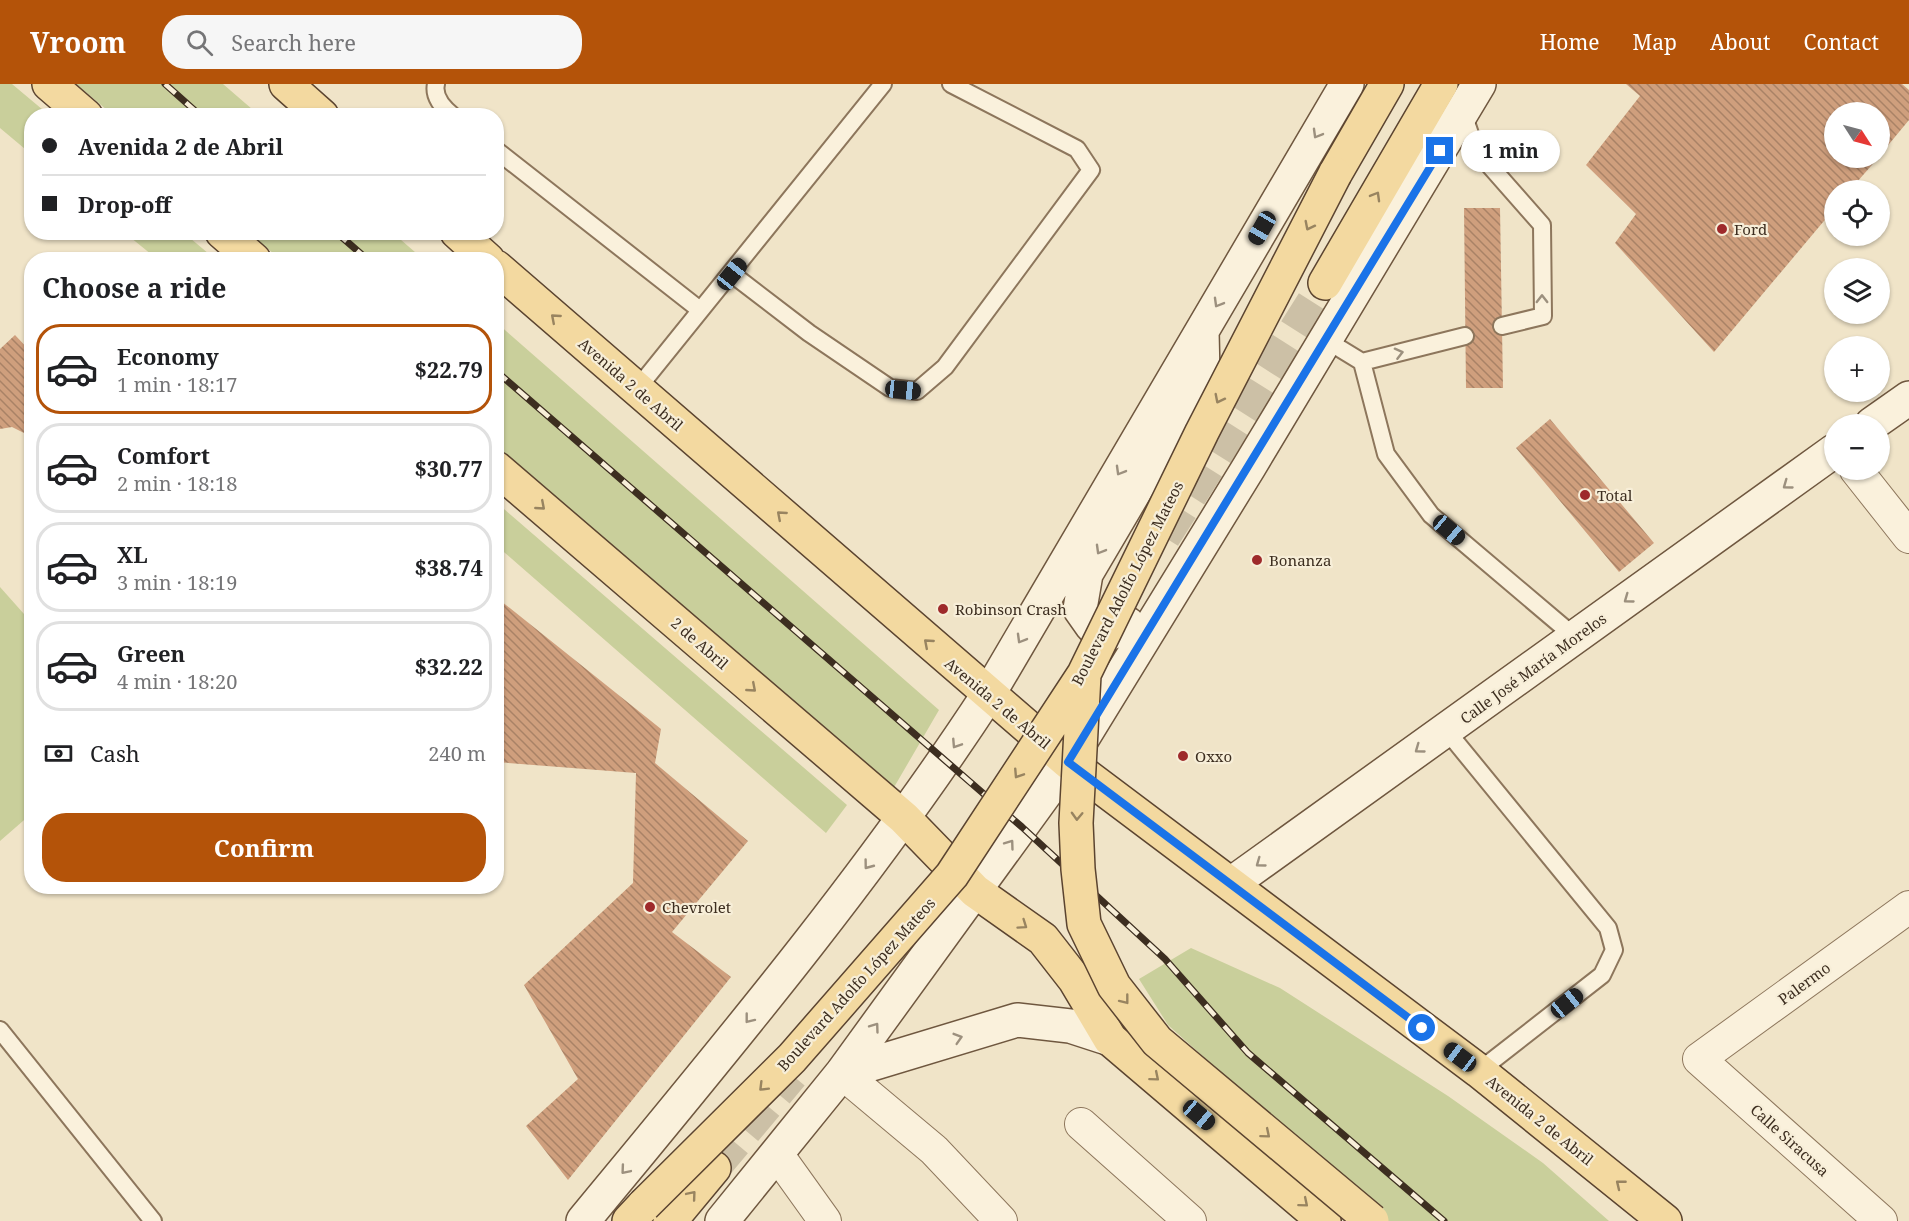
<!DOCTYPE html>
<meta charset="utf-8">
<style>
:root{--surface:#fff;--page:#f6f6f6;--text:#202124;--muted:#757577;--line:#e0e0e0;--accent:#b45309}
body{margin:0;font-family:"Noto Serif",serif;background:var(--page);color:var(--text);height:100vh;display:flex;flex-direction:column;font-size:22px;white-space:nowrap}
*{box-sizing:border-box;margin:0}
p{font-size:20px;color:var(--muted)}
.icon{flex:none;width:33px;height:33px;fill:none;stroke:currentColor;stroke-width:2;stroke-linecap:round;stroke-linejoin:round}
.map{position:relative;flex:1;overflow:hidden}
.drawer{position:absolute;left:24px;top:168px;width:480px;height:642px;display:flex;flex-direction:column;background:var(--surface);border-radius:24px;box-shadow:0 2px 4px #0004}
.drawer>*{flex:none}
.guide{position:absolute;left:24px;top:24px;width:480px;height:132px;border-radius:24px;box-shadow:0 2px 4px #0004;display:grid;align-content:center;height:132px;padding:0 18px;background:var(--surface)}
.needle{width:39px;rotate:126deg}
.controls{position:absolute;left:1824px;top:18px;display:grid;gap:12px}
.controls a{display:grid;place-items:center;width:66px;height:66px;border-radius:50%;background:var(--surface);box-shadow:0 2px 4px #0004;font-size:30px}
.end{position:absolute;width:27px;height:27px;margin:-14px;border:8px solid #1a73e8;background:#fff;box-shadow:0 0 0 3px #fff}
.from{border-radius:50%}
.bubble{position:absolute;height:42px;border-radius:21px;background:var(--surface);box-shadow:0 2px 4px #0004;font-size:20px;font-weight:700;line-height:42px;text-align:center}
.car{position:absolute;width:18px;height:36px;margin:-18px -9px;border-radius:8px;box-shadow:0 0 4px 2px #0007;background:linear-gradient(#222 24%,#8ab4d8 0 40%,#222 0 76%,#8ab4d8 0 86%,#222 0)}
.guide b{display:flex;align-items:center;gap:21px;height:57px;font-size:22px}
.guide b+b{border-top:2px solid var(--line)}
.guide i{width:15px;height:15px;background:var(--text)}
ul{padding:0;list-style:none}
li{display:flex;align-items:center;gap:18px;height:90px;margin:0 12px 9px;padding:0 6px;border:3px solid var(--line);border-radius:24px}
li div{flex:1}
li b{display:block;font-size:22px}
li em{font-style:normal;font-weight:700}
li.on{border-color:var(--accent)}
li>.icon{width:54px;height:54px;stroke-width:1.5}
h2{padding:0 18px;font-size:27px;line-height:72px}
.pay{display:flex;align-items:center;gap:15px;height:66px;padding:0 18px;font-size:22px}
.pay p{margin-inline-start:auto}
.primary-button{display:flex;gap:12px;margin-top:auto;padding:12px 18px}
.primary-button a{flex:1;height:69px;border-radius:24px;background:var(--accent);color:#fff;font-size:24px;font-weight:700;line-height:69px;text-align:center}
header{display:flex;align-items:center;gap:36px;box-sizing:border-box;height:84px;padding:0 30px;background:var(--accent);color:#fff}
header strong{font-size:28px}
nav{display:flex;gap:33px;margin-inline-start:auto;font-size:21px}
.search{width:420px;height:54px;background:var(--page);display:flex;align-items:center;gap:15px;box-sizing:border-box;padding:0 21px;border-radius:24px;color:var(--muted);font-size:22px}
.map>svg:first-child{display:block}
.green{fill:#c9cf9b}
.building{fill:url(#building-back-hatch)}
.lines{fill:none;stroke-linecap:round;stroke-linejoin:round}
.primary-tunnel{stroke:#ccc0a6;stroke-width:33;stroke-dasharray:33 16;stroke-linecap:butt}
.lane-casing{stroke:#8d765c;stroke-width:20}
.street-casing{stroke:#8d765c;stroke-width:34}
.secondary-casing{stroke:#6f573f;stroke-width:36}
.primary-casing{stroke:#5b4430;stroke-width:36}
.lane{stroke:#faf1dc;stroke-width:16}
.street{stroke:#faf1dc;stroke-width:32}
.secondary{stroke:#faf1dc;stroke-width:33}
.primary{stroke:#f3d9a0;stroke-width:33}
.rail-casing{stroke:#3d2e20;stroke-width:7}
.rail{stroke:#f7eed8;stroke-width:4.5;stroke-dasharray:14;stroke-linecap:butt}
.primary-bridge-casing{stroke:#5b4430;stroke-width:36;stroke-linecap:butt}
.primary-bridge{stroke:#f3d9a0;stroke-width:33}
.oneway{stroke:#9c907e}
.oneway2{stroke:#988460}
.route{stroke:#1a73e8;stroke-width:8}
.poi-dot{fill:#9e2a2b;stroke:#f7eed8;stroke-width:2}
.labels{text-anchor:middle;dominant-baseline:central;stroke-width:4.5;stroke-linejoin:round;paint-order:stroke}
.poi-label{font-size:15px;fill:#3d2e20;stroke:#f7eed8;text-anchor:start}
.street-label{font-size:15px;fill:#3d2e20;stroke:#f7eed8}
</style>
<header>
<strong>Vroom</strong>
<div class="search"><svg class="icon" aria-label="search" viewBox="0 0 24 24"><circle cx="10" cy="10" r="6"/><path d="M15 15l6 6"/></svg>Search here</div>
<nav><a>Home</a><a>Map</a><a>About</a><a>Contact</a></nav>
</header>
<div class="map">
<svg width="1909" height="1137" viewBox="0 0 1909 1137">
<defs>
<pattern id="building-back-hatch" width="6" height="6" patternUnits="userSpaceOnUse" patternTransform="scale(1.5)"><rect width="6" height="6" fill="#cf9f7d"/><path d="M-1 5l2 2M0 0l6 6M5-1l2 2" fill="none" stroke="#a98266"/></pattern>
</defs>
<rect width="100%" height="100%" fill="#f0e4c8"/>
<path class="green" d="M0 0H12L49 31 32 32 31 70 0 44Z
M76 0H223L259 31H113Z
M125 149H184L215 175H157Z
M249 149H393L423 175H280Z
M497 239 939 626 893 705 497 362Z
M497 419 847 721 826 749 497 462Z
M0 503 32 539 31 730 0 757Z
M1191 864 1280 904 1448 1012 1543 1079 1609 1137H1387L1168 941 1139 895Z"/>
<path class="building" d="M1626 0H1902L1909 6V36L1880 71V28H1834V74H1878L1850 106H1834V125L1714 268 1615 159 1636 130 1586 81 1640 12Z
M1464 124H1500L1503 304H1466Z
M15 251 32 269V353L12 343 0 345V265Z
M1550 335 1654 459 1619 488 1516 364Z
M496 513 661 645 655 679 748 757 672 848 731 893 568 1096 526 1042 578 995 524 901 633 799 636 689 496 678 503 576 496 544Z"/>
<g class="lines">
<path class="primary-tunnel" d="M1164 453 1325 199
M714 1084 792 991"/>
<defs>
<path id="lane" d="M436 0C433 13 443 24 453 32
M1463 29 1475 65 1542 141 1543 232 1502 242
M496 66 700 226
M732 190 809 249 890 304 917 307 945 283 1091 86 1077 65 951 0
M1326 256 1362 278 1465 252
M1362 278 1386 370 1431 431 1575 553
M637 305 883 0
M1446 646 1608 844 1614 866 1602 891 1479 987
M0 946 153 1137"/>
<path id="street" d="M1856 386 1909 453
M842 989 934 1066 1001 1137
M1081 1040 1190 1137
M777 1070 825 1137
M1881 1137 1699 975 1909 823"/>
<path id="secondary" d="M1872 340 1909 314
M1128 540 1109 550 1092 542 1080 525 1086 490 1203 291 1202 247
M1231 800 1834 367
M842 989 1017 936 1070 942 1110 955
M583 1137C724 966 867 796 988 611L1347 0
M722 1137 842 989 1068 678 1249 383 1479 0"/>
<path id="primary" d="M49 0 86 32
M286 0 322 32
M1335 90 1387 0
M222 148 254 176
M457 148 488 176
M496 183 1068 678 1479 987 1665 1137
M1325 199 1441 0
M496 384 904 734 975 807 1043 855 1075 896 1110 955 1324 1137
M629 1137 644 1121
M670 1137 714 1084"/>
</defs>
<use href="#lane" class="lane-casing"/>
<use href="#street" class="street-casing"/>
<use href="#secondary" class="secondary-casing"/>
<use href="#primary" class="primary-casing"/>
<use href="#lane" class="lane"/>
<use href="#street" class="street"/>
<use href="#secondary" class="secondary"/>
<use href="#primary" class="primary"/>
<defs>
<path id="rail" d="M165 0 201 32
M336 148 368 176
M496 287 1022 743 1165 875 1248 969 1444 1137"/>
</defs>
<use href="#rail" class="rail-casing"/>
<use href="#rail" class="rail"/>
<defs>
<path id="primary-bridge" d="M1084 591 1076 739 1078 785 1084 840 1114 902 1157 957 1372 1137
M644 1121 792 974 952 791 1084 590 1202 348 1335 90"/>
</defs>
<use href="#primary-bridge" class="primary-bridge-casing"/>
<use href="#primary-bridge" class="primary-bridge"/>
</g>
<defs><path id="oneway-chevron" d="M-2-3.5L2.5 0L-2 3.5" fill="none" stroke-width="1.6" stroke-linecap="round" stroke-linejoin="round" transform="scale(1.5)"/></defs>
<g class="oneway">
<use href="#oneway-chevron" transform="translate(1317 50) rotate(120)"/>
<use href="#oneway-chevron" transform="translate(1542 215) rotate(-90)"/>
<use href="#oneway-chevron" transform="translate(1218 219) rotate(120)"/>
<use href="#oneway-chevron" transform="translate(1399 269) rotate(-14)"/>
<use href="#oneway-chevron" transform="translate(1120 387) rotate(120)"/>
<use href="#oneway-chevron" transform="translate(1787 401) rotate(144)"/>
<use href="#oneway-chevron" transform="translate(1100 466) rotate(120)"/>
<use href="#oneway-chevron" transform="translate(1628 515) rotate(144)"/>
<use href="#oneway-chevron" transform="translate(1021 555) rotate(120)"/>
<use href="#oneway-chevron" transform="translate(956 660) rotate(123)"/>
<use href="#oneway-chevron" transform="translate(1419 665) rotate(144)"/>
<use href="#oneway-chevron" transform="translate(1010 760) rotate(-54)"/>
<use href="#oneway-chevron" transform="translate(1260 779) rotate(144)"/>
<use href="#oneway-chevron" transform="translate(868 781) rotate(127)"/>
<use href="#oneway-chevron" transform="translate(749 935) rotate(128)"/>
<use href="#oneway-chevron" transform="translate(875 943) rotate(-54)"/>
<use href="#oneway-chevron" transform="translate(958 954) rotate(-17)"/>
<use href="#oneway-chevron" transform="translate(625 1086) rotate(130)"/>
</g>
<g class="oneway2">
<use href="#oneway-chevron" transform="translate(1376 112) rotate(-60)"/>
<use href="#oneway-chevron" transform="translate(1309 142) rotate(117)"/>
<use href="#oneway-chevron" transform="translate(555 234) rotate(-139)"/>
<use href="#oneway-chevron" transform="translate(1219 315) rotate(117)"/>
<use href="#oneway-chevron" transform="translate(541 422) rotate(41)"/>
<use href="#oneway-chevron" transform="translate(781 431) rotate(-139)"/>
<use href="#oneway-chevron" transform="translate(928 559) rotate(-139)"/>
<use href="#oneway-chevron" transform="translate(752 604) rotate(41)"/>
<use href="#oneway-chevron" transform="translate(1018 690) rotate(123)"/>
<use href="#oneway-chevron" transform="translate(1077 732) rotate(92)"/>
<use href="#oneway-chevron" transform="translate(1023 841) rotate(35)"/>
<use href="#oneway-chevron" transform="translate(1125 916) rotate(52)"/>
<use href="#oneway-chevron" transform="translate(1155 993) rotate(40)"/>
<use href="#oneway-chevron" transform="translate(763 1003) rotate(135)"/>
<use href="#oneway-chevron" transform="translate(1266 1050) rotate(40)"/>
<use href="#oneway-chevron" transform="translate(1620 1100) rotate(-141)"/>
<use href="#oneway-chevron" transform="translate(692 1111) rotate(-50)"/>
<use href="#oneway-chevron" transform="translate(1304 1119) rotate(40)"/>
</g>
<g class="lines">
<path class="route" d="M1422 944 1068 678 1440 67"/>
</g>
<g class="poi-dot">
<circle cx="1722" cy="145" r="6"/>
<circle cx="1585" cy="411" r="6"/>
<circle cx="1257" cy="476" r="6"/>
<circle cx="943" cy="525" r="6"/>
<circle cx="1183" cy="672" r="6"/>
<circle cx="650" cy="823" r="6"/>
</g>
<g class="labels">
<g class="poi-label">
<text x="1734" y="145">Ford</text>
<text x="1597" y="411">Total</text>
<text x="1269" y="476">Bonanza</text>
<text x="955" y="525">Robinson Crash</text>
<text x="1195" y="672">Oxxo</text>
<text x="662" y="823">Chevrolet</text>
</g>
<g class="street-label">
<text transform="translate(631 300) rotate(41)">Avenida 2 de Abril</text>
<text transform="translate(1127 499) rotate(-63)">Boulevard Adolfo López Mateos</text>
<text transform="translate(700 559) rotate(41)">2 de Abril</text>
<text transform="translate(1533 584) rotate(-36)">Calle José María Morelos</text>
<text transform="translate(998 619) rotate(40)">Avenida 2 de Abril</text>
<text transform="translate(1804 899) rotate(-36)">Palermo</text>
<text transform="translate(856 900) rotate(-48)">Boulevard Adolfo López Mateos</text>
<text transform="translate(1540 1036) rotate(39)">Avenida 2 de Abril</text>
<text transform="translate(1790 1056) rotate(42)">Calle Siracusa</text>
</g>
</g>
</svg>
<div class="controls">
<a><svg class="needle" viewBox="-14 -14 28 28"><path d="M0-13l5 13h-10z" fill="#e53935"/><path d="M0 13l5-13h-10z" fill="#757577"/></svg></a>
<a><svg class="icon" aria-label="locate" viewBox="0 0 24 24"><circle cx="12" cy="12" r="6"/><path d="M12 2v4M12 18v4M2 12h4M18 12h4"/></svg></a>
<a><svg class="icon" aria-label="layers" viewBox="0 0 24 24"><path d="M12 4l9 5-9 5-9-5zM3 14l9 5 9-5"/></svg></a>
<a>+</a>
<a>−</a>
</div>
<i class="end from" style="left:1422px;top:944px"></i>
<i class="end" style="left:1440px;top:67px"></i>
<div class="bubble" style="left:1461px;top:46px;width:99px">1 min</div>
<i class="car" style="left:1262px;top:144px;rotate:210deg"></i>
<i class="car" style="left:732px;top:190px;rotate:39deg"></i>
<i class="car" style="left:903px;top:306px;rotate:96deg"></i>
<i class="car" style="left:1449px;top:446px;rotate:130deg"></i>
<i class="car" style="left:1567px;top:919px;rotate:51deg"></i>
<i class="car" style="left:1460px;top:973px;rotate:307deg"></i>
<i class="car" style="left:1199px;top:1031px;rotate:130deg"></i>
<div class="guide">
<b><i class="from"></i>Avenida 2 de Abril</b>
<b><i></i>Drop-off</b>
</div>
<section class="drawer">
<h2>Choose a ride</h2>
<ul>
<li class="on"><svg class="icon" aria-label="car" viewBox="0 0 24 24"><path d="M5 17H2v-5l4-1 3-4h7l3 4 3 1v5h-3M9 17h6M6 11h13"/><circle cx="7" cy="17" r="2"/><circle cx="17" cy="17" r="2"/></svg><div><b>Economy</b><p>1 min · 18:17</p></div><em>$22.79</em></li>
<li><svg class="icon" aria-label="car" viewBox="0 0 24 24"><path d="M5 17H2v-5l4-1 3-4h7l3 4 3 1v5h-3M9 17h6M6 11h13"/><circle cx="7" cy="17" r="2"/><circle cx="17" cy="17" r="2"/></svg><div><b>Comfort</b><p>2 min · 18:18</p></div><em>$30.77</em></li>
<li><svg class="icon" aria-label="car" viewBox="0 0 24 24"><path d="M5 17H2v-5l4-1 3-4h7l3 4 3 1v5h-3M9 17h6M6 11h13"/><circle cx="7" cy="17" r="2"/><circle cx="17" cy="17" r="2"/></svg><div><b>XL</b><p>3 min · 18:19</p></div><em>$38.74</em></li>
<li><svg class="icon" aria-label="car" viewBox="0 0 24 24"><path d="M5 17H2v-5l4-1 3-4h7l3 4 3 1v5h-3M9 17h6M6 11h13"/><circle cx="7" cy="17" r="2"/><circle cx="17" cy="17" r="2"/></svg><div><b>Green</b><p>4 min · 18:20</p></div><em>$32.22</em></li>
</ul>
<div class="pay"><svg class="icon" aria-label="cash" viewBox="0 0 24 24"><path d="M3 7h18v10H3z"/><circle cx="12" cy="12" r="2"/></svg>Cash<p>240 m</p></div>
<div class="primary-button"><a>Confirm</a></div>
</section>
</div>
